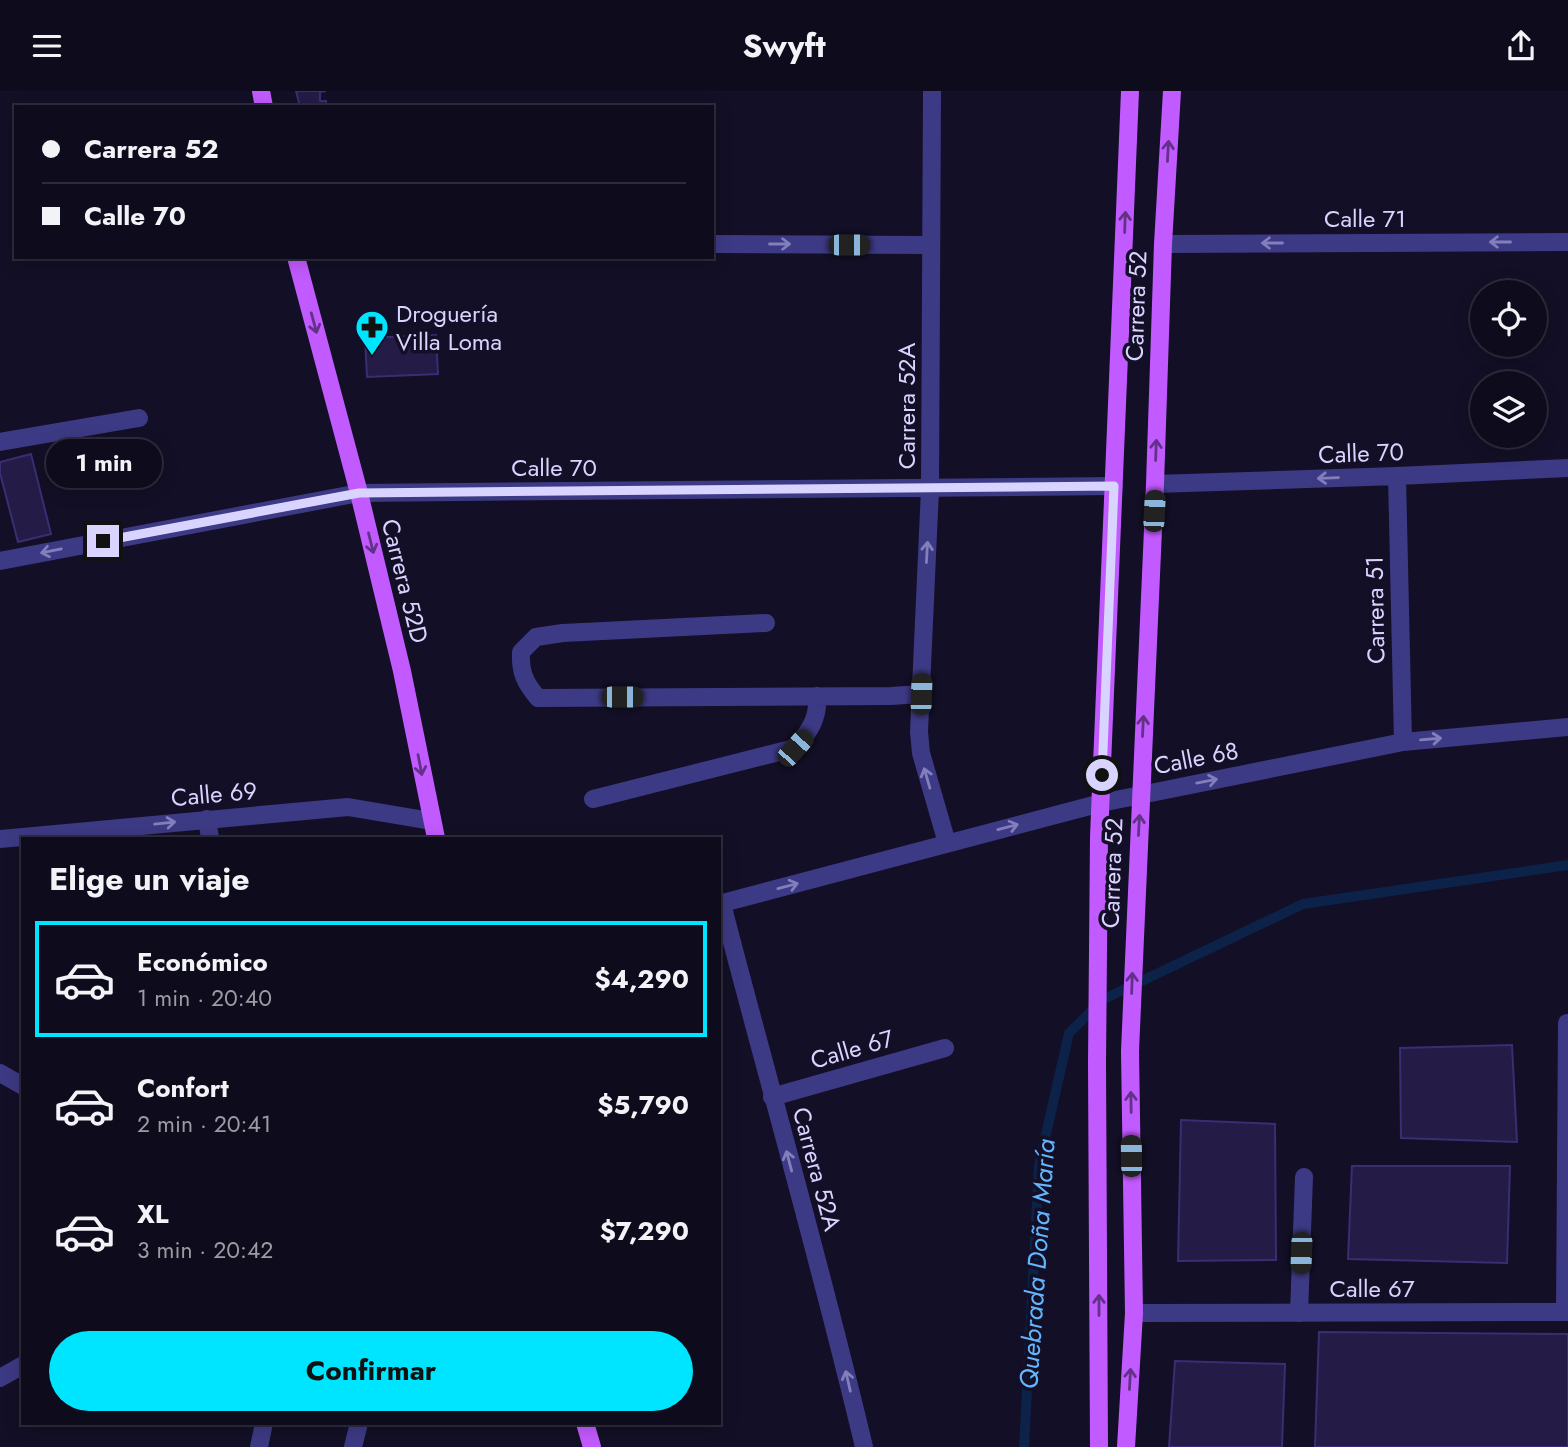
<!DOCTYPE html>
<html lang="es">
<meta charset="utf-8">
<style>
:root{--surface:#0e0b1c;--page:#1c1929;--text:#f1f3f6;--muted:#9b9ba3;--line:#2e2b3b;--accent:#00e5ff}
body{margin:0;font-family:Jost,sans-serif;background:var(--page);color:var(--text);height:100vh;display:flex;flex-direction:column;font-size:26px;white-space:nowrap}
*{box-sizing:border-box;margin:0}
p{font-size:23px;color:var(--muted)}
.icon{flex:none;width:38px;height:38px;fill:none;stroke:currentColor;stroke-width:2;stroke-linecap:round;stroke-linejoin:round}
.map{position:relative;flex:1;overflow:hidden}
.sheet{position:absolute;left:21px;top:746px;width:700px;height:588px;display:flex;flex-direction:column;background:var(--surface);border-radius:0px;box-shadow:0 4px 18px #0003,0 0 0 2px var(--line)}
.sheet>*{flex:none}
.top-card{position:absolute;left:14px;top:14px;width:700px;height:154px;border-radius:0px;box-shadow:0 4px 18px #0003,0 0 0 2px var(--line);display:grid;align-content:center;height:154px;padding:0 28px;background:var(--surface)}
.tools{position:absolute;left:1470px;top:189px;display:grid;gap:14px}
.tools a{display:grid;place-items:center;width:77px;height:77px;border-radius:50%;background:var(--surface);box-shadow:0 4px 18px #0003,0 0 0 2px var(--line);font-size:35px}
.end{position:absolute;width:32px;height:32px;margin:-16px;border:9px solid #d9d4ff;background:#111;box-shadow:0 0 0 4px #111}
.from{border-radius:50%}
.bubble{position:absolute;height:49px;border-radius:24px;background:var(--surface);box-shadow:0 4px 18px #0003,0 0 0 2px var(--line);font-size:23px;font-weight:700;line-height:49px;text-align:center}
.car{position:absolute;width:21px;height:42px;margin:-21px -10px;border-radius:9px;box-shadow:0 0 5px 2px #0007;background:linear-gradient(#222 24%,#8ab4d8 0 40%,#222 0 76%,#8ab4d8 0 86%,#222 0)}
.top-card b{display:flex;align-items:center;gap:24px;height:66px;font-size:26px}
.top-card b+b{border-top:2px solid var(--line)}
.top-card i{width:18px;height:18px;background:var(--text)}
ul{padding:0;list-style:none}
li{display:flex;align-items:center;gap:21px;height:116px;margin:0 14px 10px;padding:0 14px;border:4px solid transparent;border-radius:0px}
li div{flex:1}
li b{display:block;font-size:26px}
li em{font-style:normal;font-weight:700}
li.selected{border-color:var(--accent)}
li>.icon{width:63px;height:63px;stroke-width:1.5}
h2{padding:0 28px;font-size:32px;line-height:84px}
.cta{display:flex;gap:14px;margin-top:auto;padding:14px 28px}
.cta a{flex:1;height:80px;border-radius:42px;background:var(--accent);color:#111;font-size:28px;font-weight:700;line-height:80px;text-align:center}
header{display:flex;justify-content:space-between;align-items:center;height:91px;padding:0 28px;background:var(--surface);font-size:32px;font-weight:700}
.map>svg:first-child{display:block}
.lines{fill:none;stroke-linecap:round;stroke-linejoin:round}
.stream{stroke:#0c2248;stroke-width:10}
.building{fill:#241b47;stroke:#3b2d73;stroke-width:2}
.service{stroke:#3d3a85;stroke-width:18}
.minor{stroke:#3d3a85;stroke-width:18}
.primary{stroke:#c25bff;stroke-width:18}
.oneway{stroke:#623188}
.oneway2{stroke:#837fbc}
.route{stroke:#d9d4ff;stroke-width:9}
.labels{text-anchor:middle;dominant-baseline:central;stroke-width:7;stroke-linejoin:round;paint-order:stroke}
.street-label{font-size:24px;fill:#d9d4ff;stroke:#130f26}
.poi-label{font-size:24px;fill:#d9d4ff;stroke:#130f26;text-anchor:start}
.water-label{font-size:26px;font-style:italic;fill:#62b6ff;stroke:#130f26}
</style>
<header><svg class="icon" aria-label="menu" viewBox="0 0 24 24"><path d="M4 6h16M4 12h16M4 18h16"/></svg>Swyft<svg class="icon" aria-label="share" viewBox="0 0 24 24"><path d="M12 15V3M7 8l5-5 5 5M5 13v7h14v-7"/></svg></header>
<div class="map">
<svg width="1568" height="1356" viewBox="0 0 1568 1356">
<rect width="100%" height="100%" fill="#130f26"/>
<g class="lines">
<path class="stream" d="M1024 1356 1039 1074 1069 942 1104 908 1303 813 1568 774"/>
</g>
<path class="building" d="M296 0H326L320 1V10H326V16H300Z
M436 244 438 283 367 286 365 247Z
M31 363 51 443 18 451 0 382V371Z
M1512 954 1517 1051 1401 1047 1400 957Z
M1181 1029 1275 1033 1276 1169 1178 1170Z
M1352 1075H1510L1507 1172 1348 1168Z
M1319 1241 1568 1243V1356H1315Z
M1175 1270 1285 1273 1282 1356H1169Z"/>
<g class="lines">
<path class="service" d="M766 532 563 542 536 546 521 561C520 581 525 592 538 607L891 605 921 603
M593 708 795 657C809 641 819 627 817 605
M1565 1221 1567 932
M1299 1222 1304 1086
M259 1356 264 1332
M353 1356 359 1332"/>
<path class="minor" d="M932 0 930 398 919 641 921 662 947 752
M712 153 930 154
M1163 153 1568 151
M0 351 139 327
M1397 385 1403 651
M1155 393 1397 385 1568 377
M0 470 359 402 1114 395
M207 728 210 747
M0 748 348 716 431 730
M719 813 1101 712 1403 651 1568 636
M722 813C769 994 821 1174 864 1356
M0 982 23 995
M772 1006 945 957
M1134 1222 1568 1221
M0 1287 23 1274"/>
<path class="primary" d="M261 0 264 16
M296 166 359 402 402 580 436 747
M585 1332 592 1356
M1099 1356 1097 972 1099 746 1130 0
M1126 1356 1134 1222 1130 960 1155 393 1163 153 1172 0"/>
</g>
<defs><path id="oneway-shaft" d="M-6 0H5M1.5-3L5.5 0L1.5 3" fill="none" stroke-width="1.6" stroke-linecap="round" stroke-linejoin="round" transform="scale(1.75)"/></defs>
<g class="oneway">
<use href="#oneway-shaft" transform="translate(1168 60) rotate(-87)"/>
<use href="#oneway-shaft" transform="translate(1125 131) rotate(-88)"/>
<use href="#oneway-shaft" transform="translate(314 232) rotate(75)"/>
<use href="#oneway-shaft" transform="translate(1156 359) rotate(-88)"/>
<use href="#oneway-shaft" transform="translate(371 452) rotate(76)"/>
<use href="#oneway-shaft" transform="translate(1143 635) rotate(-87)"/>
<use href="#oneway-shaft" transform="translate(420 674) rotate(79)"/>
<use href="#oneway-shaft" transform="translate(1139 734) rotate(-87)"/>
<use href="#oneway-shaft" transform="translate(1132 892) rotate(-88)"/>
<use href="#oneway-shaft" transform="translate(1131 1011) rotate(-91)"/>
<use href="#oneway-shaft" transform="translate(1099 1214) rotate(-90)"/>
<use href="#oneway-shaft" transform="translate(1130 1288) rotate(-87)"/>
</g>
<g class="oneway2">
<use href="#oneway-shaft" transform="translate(1500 151) rotate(180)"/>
<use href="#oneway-shaft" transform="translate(1272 152) rotate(180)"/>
<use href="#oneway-shaft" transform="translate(780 153)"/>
<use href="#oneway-shaft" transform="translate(1328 387) rotate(178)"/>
<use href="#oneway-shaft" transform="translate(51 460) rotate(169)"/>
<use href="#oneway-shaft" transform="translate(927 461) rotate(-87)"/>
<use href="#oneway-shaft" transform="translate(1431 648) rotate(-5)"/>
<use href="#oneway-shaft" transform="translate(927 687) rotate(-106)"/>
<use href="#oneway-shaft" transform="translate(1207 690) rotate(-11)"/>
<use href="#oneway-shaft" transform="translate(165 732) rotate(-6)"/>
<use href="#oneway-shaft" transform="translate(1008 736) rotate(-15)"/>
<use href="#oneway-shaft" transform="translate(788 795) rotate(-15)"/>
<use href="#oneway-shaft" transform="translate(789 1070) rotate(-105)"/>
<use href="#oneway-shaft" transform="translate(848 1290) rotate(-103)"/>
</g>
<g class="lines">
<path class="route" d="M103 450 359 402 1114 395 1102 684"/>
</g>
<defs>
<symbol id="pharmacy-pin" viewBox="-11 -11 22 30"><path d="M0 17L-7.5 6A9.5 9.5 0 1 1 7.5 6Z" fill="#00e5ff" stroke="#130f26"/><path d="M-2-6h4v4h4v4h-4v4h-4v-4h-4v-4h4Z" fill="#111"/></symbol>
</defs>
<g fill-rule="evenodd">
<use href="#pharmacy-pin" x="353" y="217" width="38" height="52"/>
</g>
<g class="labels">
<g class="street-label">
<text x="1365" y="127">Calle 71</text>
<text transform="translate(1136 215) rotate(-88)">Carrera 52</text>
<text transform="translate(906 315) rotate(-90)">Carrera 52A</text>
<text transform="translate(1361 362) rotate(-2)">Calle 70</text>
<text x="554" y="376">Calle 70</text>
<text transform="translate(405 490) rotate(76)">Carrera 52D</text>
<text transform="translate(1375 519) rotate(-91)">Carrera 51</text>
<text transform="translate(1196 667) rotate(-11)">Calle 68</text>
<text transform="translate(214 703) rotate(-5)">Calle 69</text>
<text transform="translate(1112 782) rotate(-88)">Carrera 52</text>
<text transform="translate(852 958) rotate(-16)">Calle 67</text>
<text transform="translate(817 1078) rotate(75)">Carrera 52A</text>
<text x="1372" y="1197">Calle 67</text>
</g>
<g class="poi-label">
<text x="396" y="222">Droguería<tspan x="396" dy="28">Villa Loma</tspan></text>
</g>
<g class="water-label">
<text transform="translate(1037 1173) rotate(-86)">Quebrada Doña María</text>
</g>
</g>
</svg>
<div class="tools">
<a><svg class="icon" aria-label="locate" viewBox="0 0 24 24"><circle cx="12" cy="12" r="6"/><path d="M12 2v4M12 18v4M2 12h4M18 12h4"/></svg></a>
<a><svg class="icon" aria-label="layers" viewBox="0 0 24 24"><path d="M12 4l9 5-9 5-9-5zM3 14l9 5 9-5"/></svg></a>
</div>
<i class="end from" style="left:1102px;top:684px"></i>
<i class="end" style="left:103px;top:450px"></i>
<div class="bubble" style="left:46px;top:348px;width:116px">1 min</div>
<i class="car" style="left:849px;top:154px;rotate:90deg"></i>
<i class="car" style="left:1154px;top:420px;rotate:3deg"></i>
<i class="car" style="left:921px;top:603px;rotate:2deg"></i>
<i class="car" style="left:622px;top:606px;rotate:90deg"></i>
<i class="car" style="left:795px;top:657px;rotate:42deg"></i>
<i class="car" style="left:1131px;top:1065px;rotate:359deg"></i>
<i class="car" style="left:1301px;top:1162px;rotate:182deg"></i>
<div class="top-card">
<b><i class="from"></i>Carrera 52</b>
<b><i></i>Calle 70</b>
</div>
<section class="sheet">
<h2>Elige un viaje</h2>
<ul>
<li class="selected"><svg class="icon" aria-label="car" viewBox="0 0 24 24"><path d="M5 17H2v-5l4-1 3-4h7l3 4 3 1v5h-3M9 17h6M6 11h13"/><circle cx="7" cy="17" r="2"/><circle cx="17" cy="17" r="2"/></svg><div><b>Económico</b><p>1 min · 20:40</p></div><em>$4,290</em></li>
<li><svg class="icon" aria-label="car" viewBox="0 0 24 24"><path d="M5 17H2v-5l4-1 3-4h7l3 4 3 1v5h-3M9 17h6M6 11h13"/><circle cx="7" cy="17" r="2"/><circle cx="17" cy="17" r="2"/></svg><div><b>Confort</b><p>2 min · 20:41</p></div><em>$5,790</em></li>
<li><svg class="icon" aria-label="car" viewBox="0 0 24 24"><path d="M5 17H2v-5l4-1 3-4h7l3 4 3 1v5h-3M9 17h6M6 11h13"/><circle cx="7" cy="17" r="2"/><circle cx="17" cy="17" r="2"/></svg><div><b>XL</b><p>3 min · 20:42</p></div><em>$7,290</em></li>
</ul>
<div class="cta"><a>Confirmar</a></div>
</section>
</div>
